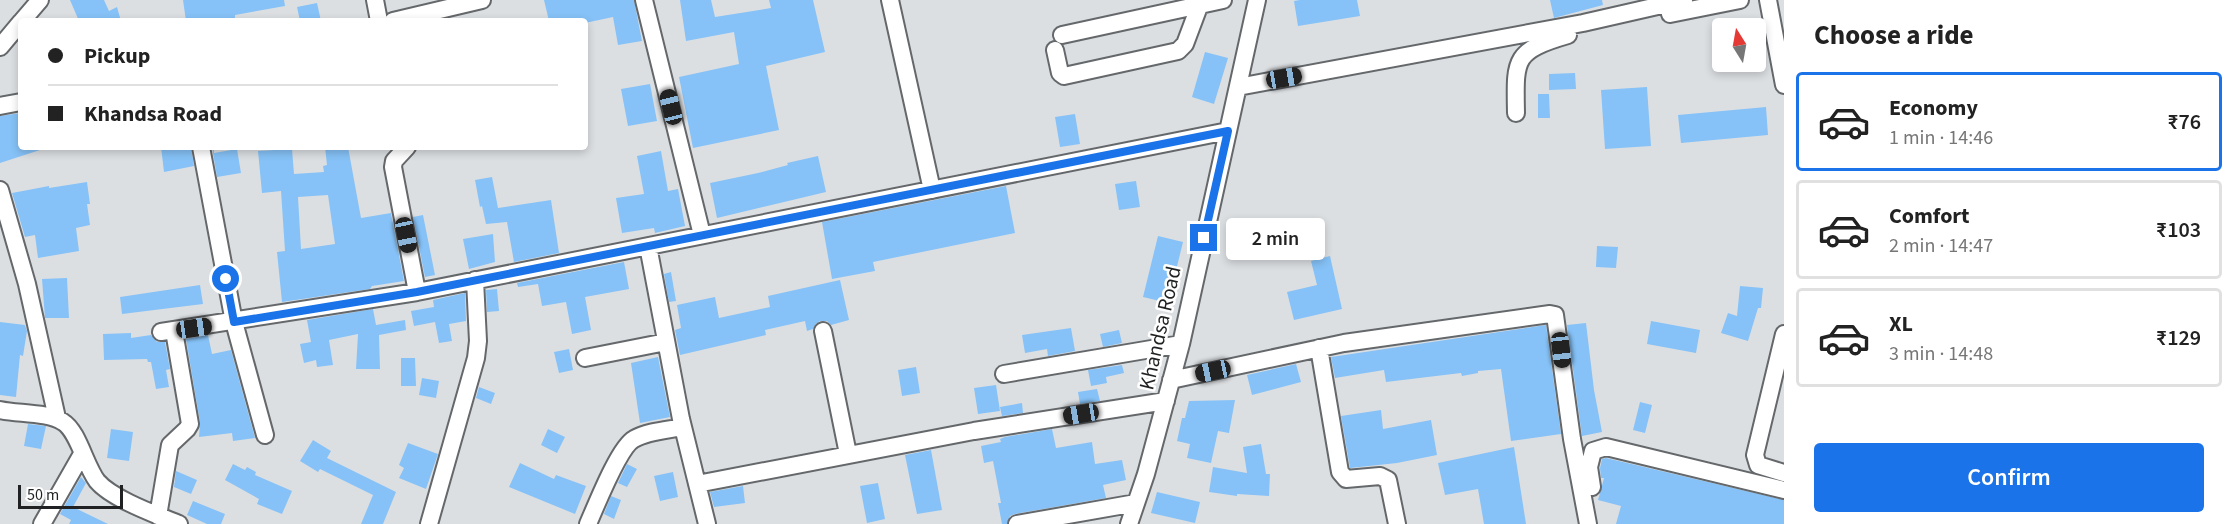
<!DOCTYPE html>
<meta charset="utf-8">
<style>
:root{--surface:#fff;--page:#f6f6f6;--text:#222;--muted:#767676;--line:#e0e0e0;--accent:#1a73e8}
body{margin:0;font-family:"Source Sans 3",sans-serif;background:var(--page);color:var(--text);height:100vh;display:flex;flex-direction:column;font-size:22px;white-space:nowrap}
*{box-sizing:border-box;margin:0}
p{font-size:20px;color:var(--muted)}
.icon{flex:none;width:33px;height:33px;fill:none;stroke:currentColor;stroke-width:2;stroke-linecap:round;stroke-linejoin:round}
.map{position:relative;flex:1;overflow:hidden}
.side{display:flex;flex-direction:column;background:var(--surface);width:450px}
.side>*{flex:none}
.guide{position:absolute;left:18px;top:18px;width:570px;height:132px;border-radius:6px;box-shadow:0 3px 9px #0003;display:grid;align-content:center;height:132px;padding:0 30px;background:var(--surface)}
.needle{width:39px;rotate:349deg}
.controls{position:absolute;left:1712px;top:18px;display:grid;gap:12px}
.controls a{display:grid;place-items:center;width:54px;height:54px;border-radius:6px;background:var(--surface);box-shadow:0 3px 9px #0003;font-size:30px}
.scale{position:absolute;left:18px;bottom:15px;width:105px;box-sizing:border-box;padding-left:6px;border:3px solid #1f2122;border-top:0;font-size:16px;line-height:21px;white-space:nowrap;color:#1f2122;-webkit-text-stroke:4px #fff;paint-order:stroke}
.end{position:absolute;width:27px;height:27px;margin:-14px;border:8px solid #1a73e8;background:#fff;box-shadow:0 0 0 3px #fff}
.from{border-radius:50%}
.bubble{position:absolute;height:42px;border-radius:6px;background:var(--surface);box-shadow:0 3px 9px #0003;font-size:20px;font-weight:600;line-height:42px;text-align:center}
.car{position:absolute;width:18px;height:36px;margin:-18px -9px;border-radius:8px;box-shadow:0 0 4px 2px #0007;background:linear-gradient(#222 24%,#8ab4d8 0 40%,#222 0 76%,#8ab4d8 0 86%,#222 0)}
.guide b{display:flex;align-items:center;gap:21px;height:57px;font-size:22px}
.guide b+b{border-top:2px solid var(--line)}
.guide i{width:15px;height:15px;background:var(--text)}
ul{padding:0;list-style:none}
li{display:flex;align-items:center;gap:18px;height:99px;margin:0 12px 9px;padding:0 18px;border:3px solid var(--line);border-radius:6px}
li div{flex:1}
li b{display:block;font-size:22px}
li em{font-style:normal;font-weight:600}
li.active{border-color:var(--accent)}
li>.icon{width:54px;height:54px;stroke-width:1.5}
h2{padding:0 30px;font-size:27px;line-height:72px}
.cta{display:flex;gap:12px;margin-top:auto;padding:12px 30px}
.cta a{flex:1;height:69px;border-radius:6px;background:var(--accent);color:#fff;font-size:24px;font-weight:600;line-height:69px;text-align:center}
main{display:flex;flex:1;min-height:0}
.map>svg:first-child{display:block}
.building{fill:#86c2f7;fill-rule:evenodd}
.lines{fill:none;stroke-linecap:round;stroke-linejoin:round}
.minor-casing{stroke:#65686b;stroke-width:20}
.minor{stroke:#fff;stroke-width:16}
.route{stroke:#1a73e8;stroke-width:8}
.labels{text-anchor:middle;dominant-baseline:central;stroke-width:5;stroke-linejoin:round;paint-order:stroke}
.street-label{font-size:21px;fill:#1f2122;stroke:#fff}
</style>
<main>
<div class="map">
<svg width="1784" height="524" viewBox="0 0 1784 524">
<rect width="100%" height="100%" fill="#dcdfe2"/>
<path class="building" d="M70 0H104L109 11 117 7 121 21H79Z
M183 0H284L285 6 235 15V21H186Z
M544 0H634L642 41 618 45 613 17 585 23V21H549Z
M680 0H711L715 17 771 8 769 0H813L825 52 766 66 779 130 693 148 679 77 739 64 734 32 686 41Z
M1300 0H1357L1360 16 1298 26 1294 1Z
M1550 0H1602L1603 5 1554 18Z
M317 3 321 21H300L297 7Z
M1205 52 1228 58 1214 104 1192 97Z
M1575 73 1576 89 1549 90V74Z
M650 84 657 121 628 126 621 89Z
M1647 87 1651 146 1605 149 1601 90Z
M1538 94H1549L1550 118H1538Z
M1766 107 1768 135 1681 143 1678 115Z
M21 113V147H43V149L0 163V116Z
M1075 114 1080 144 1060 147 1055 117Z
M161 147H191L194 166 164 172Z
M212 147H214V153L237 149 241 173 217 177Z
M325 147H348L361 218 391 213 404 281 372 286 370 289 282 302 277 252 285 251 281 191 262 193 258 151 292 149 294 174 324 172 323 166 327 165ZM328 195 335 244 301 249 298 197Z
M661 151 668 191 678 189 685 226 655 233 654 228 622 233 616 198 644 194 637 156Z
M818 156 826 192 717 218 710 183 758 173 788 165 787 163Z
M492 177 498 208 551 200 559 253 514 262 507 222 486 224 482 206 480 207 475 180Z
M1136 181 1140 207 1119 210 1115 184Z
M87 182 90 204H87L90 225 76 228 79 251 38 258 35 235 25 237 12 193 49 186V188Z
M1006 186 1015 233 873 262 875 271 832 279 822 222Z
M423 215 435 275 425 277 413 217Z
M493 234 495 262 469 269 463 239Z
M1158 236 1183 242 1168 303 1143 297Z
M1597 246 1618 247 1616 268 1596 267Z
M1330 256 1342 309 1294 320 1287 292 1317 285 1311 261Z
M624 262 629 289 585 297 591 330 572 334 566 302 542 306 538 284 518 287 517 283Z
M671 272 676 301 669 302 664 274Z
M67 278 69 318H45L42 279Z
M840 280 849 320 831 325 827 321H820L816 324 813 329 807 331 805 321 765 330 766 335 680 355 675 330 681 328 677 305 715 297 719 318 770 307 768 296Z
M200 285 203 304 122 314 120 297Z
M1740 286 1763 288 1761 308H1758L1748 341 1721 333 1728 313 1737 316Z
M497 289 499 311 487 312 486 290Z
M465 293 466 321 449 324 452 341 439 343 435 322 414 326 411 311 434 307 433 300Z
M373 309 376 325 405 320 406 330 379 335 380 369H356L358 334 329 340 333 365 317 367 316 360 304 363 300 344 311 342 307 320Z
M1651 321 1700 330 1696 353 1647 344Z
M0 322 25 325 27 331 23 356 20 355 16 397 0 395Z
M1586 323 1594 390 1602 432 1582 436 1567 325Z
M1546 325 1561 434 1511 441 1501 369 1478 371V373L1462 376 1461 373 1386 382 1384 370 1335 378 1331 357Z
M1071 328 1075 351 1048 356 1047 349 1025 353 1022 335Z
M1119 330 1122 343 1103 347 1100 334Z
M131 333V338L151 335 157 342H165L170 369 166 370 169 387 156 389 151 362H148L147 359 104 360 103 334Z
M208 335 212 354 231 350 255 438 233 441 232 433 199 437 200 422 186 339Z
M569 349 573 370 559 373 554 352Z
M658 357 670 417 640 423 631 363Z
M401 358H415L416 386H401Z
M1296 364 1301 382 1252 395 1247 375Z
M1122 365 1124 373 1106 377 1107 383 1091 386 1088 370Z
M916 367 920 393 902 396 898 370Z
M422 378 439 381 436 398 419 395Z
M996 385 1000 411 978 414 974 388Z
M479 387 495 393 491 404 476 398Z
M1097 389 1100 401 1080 404 1078 392Z
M1235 400 1229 433 1218 431 1211 463 1187 458 1190 444 1177 441 1182 418H1185L1189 401Z
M1640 402 1652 405 1645 433 1633 430Z
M1022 403 1023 413 1002 416 1000 407Z
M1381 410 1383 429 1431 420 1437 455 1397 463 1350 468 1341 416Z
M28 424 46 426 41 449 24 446Z
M111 429 133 432 129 461 107 458Z
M548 429 565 437 557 453 541 445Z
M1052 429 1056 448 1092 442 1095 464 1122 460 1126 480 1103 485 1106 498 1015 514 1010 516 1007 524H1002L998 503H1001L993 461 984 463 981 446 1001 442 1000 439 1005 437Z
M313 440 331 451 327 458 396 492 383 524H361L373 495 320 469 318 472 300 461Z
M408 443 438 454 426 489 399 478 404 468 399 465Z
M1261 444 1266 474H1270L1269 496 1237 494V496L1209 492 1213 467 1247 473 1243 447Z
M1514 447 1526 524H1484L1478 489 1445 495 1438 463Z
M931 450 942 510 917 514 905 455Z
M1606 458 1784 500V524H1616L1621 506 1598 500 1604 478H1601L1600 468 1602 459Z
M520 463 554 479 556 475 586 486 575 514 509 487Z
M233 464 245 470 247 467 256 472 255 475 292 491 282 514 257 504 259 499 225 480Z
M627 464 637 469 627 487 618 483Z
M176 471 197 480 191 494 174 487Z
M673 472 678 497 660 501 654 476Z
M81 477 86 483 73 507 108 524H69L71 520 60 514Z
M878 483 885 519 867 523 860 486Z
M743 486 745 503 714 507 710 492Z
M1157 492 1200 502 1195 523 1151 513Z
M611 496 621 500 614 519 604 514Z
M193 501 225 514 221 524H207L187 515Z"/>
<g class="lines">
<defs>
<path id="minor" d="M375 0 379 21
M644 0 702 235
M890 0 932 190
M1768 0 1784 85
M1670 14 1740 0
M22 21 40 0
M393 21 482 0
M1062 35 1223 0
M0 47 21 22
M1055 50 1060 73 1064 76 1178 51 1185 44 1200 4
M1238 87 1583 23 1684 0
M0 106 21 102
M1516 113C1515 59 1513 51 1568 35
M201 147 234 322 265 435
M407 147 394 161 393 167 417 292
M0 190 27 284 57 418
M648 246 681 419 707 524
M823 331 848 454
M161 332 417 292 1228 131
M1784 334 1755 455 1758 465 1784 473
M1319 348 1340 472 1346 479 1380 476 1388 480 1397 524
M585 358 666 342
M1004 374 1181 344
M1171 380 1344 343 1550 314 1555 315 1572 439 1588 524
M0 410C18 414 48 412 63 422 78 431 85 465 97 481 112 499 157 515 179 524
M697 484 974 431 1166 401
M1592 487 1589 467 1593 451 1606 447 1784 490
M158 516 170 445 187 429 190 424 174 331
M42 524 82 454
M429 524 476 358 478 341 475 280
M588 524C596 506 619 447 634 439 648 431 668 430 683 427
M1017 524 1136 503
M1129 524 1146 474 1181 344 1257 0"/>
</defs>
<use href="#minor" class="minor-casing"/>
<use href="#minor" class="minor"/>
</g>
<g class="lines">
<path class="route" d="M226 279 234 322 417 292 1228 131 1204 238"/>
</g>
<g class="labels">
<g class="street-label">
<text transform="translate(1160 328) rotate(-77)">Khandsa Road</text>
</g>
</g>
</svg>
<div class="controls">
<a><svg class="needle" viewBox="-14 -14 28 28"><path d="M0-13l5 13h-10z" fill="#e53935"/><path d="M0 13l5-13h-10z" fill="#767676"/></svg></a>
</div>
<div class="scale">50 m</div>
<i class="end from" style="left:226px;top:279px"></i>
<i class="end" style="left:1204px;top:238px"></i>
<div class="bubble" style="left:1226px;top:218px;width:99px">2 min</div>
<i class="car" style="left:1284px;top:78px;rotate:80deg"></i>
<i class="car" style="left:671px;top:107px;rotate:346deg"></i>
<i class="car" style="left:406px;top:235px;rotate:168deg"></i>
<i class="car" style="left:194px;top:328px;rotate:82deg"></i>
<i class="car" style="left:1561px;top:350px;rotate:173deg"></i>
<i class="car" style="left:1213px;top:371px;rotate:258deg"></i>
<i class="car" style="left:1081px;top:414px;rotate:261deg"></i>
<div class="guide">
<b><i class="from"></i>Pickup</b>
<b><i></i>Khandsa Road</b>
</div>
</div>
<section class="side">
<h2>Choose a ride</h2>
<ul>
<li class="active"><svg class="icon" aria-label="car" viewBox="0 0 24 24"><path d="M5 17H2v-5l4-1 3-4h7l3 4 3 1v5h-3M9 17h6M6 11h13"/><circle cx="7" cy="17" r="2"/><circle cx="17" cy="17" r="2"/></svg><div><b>Economy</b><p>1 min · 14:46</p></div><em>₹76</em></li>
<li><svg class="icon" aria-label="car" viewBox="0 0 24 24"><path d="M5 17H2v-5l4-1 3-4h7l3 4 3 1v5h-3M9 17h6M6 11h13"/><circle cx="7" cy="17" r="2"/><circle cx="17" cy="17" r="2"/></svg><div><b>Comfort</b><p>2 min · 14:47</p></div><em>₹103</em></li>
<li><svg class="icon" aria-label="car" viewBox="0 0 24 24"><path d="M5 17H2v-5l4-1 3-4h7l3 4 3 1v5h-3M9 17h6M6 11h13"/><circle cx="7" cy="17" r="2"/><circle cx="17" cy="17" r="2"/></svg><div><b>XL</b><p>3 min · 14:48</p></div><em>₹129</em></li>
</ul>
<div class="cta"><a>Confirm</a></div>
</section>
</main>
